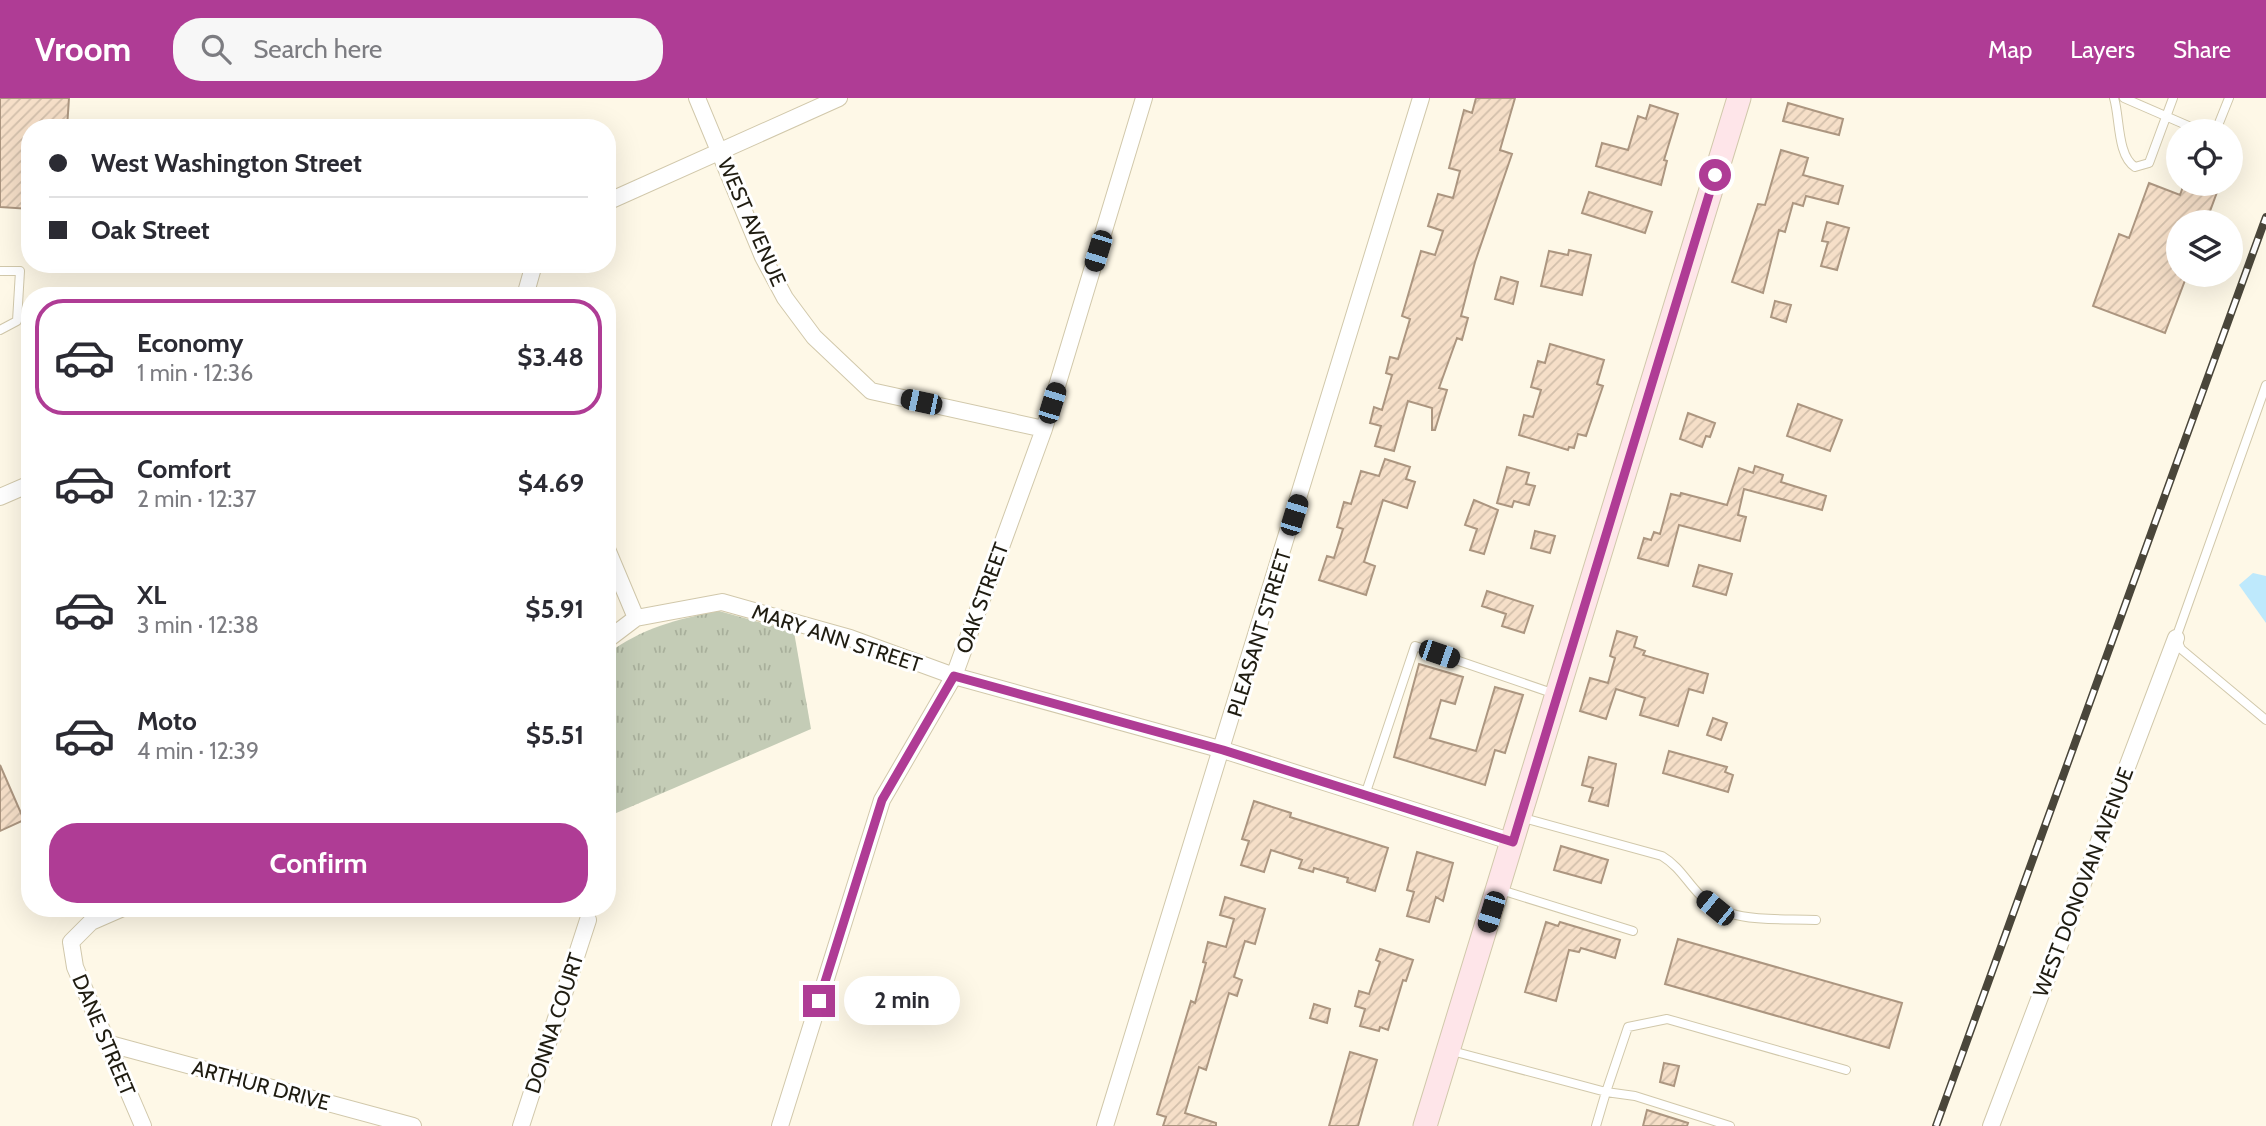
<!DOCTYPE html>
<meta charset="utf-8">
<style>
:root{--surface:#fff;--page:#f7f7f7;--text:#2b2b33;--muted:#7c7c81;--line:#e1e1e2;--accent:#af3c95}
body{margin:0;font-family:Cabin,sans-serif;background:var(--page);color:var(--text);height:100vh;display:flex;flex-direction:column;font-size:26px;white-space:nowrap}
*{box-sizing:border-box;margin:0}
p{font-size:23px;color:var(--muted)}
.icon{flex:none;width:38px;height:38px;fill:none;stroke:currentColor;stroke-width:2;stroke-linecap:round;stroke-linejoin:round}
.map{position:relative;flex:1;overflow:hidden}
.drawer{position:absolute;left:21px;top:189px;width:595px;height:630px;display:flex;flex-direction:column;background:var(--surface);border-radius:28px;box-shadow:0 7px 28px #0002}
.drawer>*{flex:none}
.top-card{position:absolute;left:21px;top:21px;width:595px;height:154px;border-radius:28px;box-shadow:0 7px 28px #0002;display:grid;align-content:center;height:154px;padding:0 28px;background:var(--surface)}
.fabs{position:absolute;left:2166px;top:21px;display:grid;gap:14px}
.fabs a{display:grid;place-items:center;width:77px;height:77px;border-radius:50%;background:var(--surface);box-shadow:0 7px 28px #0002;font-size:35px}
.end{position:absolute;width:32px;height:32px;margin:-16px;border:9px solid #af3c95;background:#fff;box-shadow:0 0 0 4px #fff}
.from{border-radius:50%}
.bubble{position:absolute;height:49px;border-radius:24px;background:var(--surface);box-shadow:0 7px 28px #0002;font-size:23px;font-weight:700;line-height:49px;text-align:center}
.car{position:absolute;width:21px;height:42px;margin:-21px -10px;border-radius:9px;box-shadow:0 0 5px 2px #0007;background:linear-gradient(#222 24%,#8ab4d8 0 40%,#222 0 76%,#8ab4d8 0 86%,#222 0)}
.top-card b{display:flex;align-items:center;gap:24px;height:66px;font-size:26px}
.top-card b+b{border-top:2px solid var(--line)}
.top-card i{width:18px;height:18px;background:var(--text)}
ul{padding:12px 0 0;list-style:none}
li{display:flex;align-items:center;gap:21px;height:116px;margin:0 14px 10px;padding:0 14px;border:4px solid transparent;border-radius:28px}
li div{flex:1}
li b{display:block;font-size:26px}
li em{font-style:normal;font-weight:700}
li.on{border-color:var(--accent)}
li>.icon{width:63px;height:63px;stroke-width:1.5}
.cta{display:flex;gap:14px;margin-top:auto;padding:14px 28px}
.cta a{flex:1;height:80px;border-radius:28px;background:var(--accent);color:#fff;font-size:28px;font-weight:700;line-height:80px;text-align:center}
header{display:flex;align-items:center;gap:42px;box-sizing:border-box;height:98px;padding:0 35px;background:var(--accent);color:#fff}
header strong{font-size:33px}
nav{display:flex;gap:38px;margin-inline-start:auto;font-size:24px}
.search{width:490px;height:63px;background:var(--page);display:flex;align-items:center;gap:18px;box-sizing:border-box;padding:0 24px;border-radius:28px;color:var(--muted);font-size:26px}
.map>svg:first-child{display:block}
.park{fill:url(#park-tufts)}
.water{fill:#bee9fc}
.building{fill:url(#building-hatch);stroke:#ac9680;stroke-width:2}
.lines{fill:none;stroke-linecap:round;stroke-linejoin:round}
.service-casing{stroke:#d1c8ab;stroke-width:10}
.minor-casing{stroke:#d1c8ab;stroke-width:18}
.secondary-casing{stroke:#d1c8ab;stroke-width:25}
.service{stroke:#fff;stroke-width:8}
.minor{stroke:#fff;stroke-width:16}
.secondary{stroke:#fee5e9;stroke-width:23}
.rail-casing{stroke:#4a463a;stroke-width:8}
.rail{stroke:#fff;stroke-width:5;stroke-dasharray:16;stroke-linecap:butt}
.route{stroke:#af3c95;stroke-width:9}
.labels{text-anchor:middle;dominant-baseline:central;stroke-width:6;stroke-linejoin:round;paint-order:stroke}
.street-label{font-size:21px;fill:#1f1c11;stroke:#fff}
</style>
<header>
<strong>Vroom</strong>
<div class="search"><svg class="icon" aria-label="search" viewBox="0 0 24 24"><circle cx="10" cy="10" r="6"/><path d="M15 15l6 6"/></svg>Search here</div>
<nav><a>Map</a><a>Layers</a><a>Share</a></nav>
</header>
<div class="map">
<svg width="2266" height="1028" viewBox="0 0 2266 1028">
<defs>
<pattern id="park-tufts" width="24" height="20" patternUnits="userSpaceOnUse" patternTransform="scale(1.75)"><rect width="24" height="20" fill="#c4ccb6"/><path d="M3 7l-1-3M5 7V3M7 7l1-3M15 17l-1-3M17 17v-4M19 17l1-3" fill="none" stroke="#a8af9b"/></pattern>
<pattern id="building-hatch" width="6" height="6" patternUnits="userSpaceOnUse" patternTransform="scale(1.75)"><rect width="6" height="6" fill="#f6dfc8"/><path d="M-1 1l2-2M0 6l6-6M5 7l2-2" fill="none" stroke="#d2bfab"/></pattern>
</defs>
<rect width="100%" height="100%" fill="#fef8e7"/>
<path class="park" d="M719 513 794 534 811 631 607 719V556C642 530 677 521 719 513Z"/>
<path class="water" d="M2253 475 2266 478V525L2239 487Z"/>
<path class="building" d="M0 0H69L67 30H30V111L0 109Z
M1476 0H1515L1500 52 1512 56 1475 164 1461 218 1468 220 1462 242 1457 240 1439 290 1447 292 1435 332H1432V310L1408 303 1394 353 1375 348 1381 328 1370 325 1374 309 1382 312 1392 277 1386 275 1390 259 1398 261 1410 221 1402 218 1421 153 1435 157 1443 133 1428 128 1438 96 1453 100 1460 73 1449 70 1464 12 1472 15Z
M1788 5 1843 21 1839 37 1783 23Z
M1650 7 1678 16 1664 62 1667 63 1661 87 1596 68 1602 45 1628 52 1638 18 1646 21Z
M1781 52 1808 60 1803 77 1843 88 1838 106 1806 98 1803 108 1793 105 1785 134 1779 132 1763 195 1732 184 1758 106 1765 107Z
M2149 85 2180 97 2184 86H2220L2206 124H2179V177H2187L2165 235 2093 208 2119 136 2129 140Z
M1589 94 1652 114 1645 135 1582 115Z
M1827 124 1849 130 1837 172 1821 168 1828 144 1822 143Z
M1569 152 1591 157 1582 197 1541 188 1549 153 1568 157Z
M1501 179 1518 184 1513 206 1495 201Z
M1775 203 1791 207 1786 224 1771 219Z
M1550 246 1604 262 1597 286 1603 288 1586 338 1578 336 1574 350 1569 349 1568 352 1519 337 1524 317 1533 319 1541 292 1531 289 1538 263 1545 265Z
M1798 306 1842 322 1830 353 1787 338Z
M1688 315 1715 325 1710 339 1706 338 1702 349 1680 341Z
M1385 361 1410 369 1406 381 1415 384 1407 410 1383 402 1364 464 1375 468 1366 497 1319 482 1327 458 1334 460 1343 431 1337 429 1344 404 1351 406 1361 373 1379 378Z
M1755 368 1783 377 1781 384 1826 398 1822 412 1744 391 1738 417 1746 419 1740 443 1679 427 1668 468 1638 460 1644 440 1651 442 1654 434 1660 436 1671 396 1680 398 1681 395 1727 407 1739 370 1753 375Z
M1507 369 1529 375 1526 386 1535 388 1529 407 1514 403 1512 409 1497 405Z
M1474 402 1498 412 1484 456 1470 452 1477 431 1465 427Z
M1535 433 1555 438 1550 455 1531 450Z
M1699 467 1732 476 1726 497 1693 488Z
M1487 493 1533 508 1524 535 1502 528 1506 516 1482 508Z
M1617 533 1637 539 1634 549 1645 553 1643 557 1708 576 1703 595 1689 591 1678 628 1640 617 1645 600 1616 591 1606 621 1580 613 1590 580 1608 585 1615 560 1610 558Z
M1419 566 1463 579 1455 606 1441 602 1430 640 1476 653 1495 589 1523 597 1505 655 1495 652 1485 687 1394 659Z
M1713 620 1727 625 1721 642 1707 637Z
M1669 653 1727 669 1725 674 1733 677 1728 694 1663 675Z
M1589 659 1616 666 1608 708 1589 703 1593 690 1582 687Z
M0 667 24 722 0 733Z
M1254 703 1291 715 1290 719 1388 750 1375 793 1347 784 1348 780 1314 770 1313 774 1299 770 1302 762 1271 752 1264 774 1241 767 1249 743 1242 741Z
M1561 748 1608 762 1601 785 1554 772Z
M1417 754 1453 765 1443 803 1436 799 1429 824 1407 818 1414 794 1407 792Z
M1225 799 1265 811 1255 846 1245 843 1234 879 1242 882 1237 898 1229 895 1206 972 1199 969 1185 1015 1216 1025V1028H1163L1166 1019 1157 1016 1191 903 1195 905 1206 865 1203 864 1208 844 1226 849 1234 821 1220 817Z
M1546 824 1558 828 1560 824 1620 842 1615 860 1581 850 1579 854 1569 852 1556 903 1525 894Z
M1678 841 1902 905 1889 950 1665 886Z
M1380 851 1413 862 1406 883 1403 882 1388 932 1380 929 1379 933 1360 928 1365 911 1355 908 1359 893 1369 896 1380 864 1376 862Z
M1314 906 1330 911 1327 925 1310 920Z
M1350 954 1377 962 1358 1028H1329Z
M1664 965 1679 968 1674 988 1660 984Z
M1647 1012 1688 1025 1687 1028H1643Z"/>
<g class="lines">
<defs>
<path id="service" d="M2114 0C2120 19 2117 58 2135 69L2149 65 2173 0
M2124 0 2200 33
M2210 33 2217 30 2229 0
M0 173H20L17 223 0 232
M2266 287 2176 540 2181 551 2266 622
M1365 697 1415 548 1555 596
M1520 719 1662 758C1680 769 1686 783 1700 797 1728 827 1778 820 1816 822
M1501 792 1633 833
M1452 953 1606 994 1628 929 1667 921 1846 972
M1596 1028 1606 994 1635 998 1730 1028"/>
<path id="minor" d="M697 0 763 159 785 200 814 239 871 293 1044 331
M607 104 839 0
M525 198 534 166
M0 399 30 386
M607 451 636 520
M607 542 636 520 722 504 850 540 954 578 1223 652 1513 744
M123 810 91 824 71 844 75 869 143 1028
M110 946 413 1028
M521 1028 588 822
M780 1028 882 702 954 578 1044 331 1144 0
M1105 1028 1421 0
M1991 1028 2176 540"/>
<path id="secondary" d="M1425 1028 1739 0"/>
</defs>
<use href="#service" class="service-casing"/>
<use href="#minor" class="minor-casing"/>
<use href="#secondary" class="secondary-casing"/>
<use href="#service" class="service"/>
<use href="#minor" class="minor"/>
<use href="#secondary" class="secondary"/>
<defs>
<path id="rail" d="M1936 1028 2266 119"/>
</defs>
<use href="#rail" class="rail-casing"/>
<use href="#rail" class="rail"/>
</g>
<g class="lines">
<path class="route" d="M819 903 882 702 954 578 1223 652 1513 744 1715 77"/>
</g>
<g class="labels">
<g class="street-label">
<text transform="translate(752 124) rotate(66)">WEST AVENUE</text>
<text transform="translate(982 500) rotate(-70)">OAK STREET</text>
<text transform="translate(1259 535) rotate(-73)">PLEASANT STREET</text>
<text transform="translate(837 540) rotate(18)">MARY ANN STREET</text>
<text transform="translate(2083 784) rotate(-69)">WEST DONOVAN AVENUE</text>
<text transform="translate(554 925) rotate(-72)">DONNA COURT</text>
<text transform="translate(104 937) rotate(67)">DANE STREET</text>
<text transform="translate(261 987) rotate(15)">ARTHUR DRIVE</text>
</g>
</g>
</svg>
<div class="fabs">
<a><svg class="icon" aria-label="locate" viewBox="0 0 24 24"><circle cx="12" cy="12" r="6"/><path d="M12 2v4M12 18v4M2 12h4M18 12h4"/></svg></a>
<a><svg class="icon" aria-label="layers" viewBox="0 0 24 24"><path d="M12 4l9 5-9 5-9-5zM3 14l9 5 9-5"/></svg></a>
</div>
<i class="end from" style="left:1715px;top:77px"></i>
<i class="end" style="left:819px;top:903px"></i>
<div class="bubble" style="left:844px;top:878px;width:116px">2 min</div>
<i class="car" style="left:1098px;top:153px;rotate:197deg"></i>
<i class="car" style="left:921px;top:304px;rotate:282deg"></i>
<i class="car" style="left:1052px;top:305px;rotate:17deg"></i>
<i class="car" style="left:1294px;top:417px;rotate:17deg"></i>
<i class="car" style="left:1439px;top:556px;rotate:109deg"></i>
<i class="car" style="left:1715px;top:810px;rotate:309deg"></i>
<i class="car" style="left:1491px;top:814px;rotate:197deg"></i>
<div class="top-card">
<b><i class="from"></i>West Washington Street</b>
<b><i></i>Oak Street</b>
</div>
<section class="drawer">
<ul>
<li class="on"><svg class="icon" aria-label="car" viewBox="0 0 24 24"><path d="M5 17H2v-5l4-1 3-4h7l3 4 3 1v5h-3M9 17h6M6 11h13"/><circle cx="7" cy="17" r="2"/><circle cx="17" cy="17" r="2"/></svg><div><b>Economy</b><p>1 min · 12:36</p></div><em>$3.48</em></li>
<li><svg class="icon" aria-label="car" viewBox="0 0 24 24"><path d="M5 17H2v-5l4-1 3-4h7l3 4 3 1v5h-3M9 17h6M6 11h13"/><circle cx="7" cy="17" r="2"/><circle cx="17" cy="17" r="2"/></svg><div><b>Comfort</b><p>2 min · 12:37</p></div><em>$4.69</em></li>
<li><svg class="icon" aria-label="car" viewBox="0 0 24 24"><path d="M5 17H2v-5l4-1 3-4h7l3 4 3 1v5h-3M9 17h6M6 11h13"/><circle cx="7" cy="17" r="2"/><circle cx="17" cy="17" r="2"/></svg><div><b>XL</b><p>3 min · 12:38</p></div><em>$5.91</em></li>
<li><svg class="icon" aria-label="car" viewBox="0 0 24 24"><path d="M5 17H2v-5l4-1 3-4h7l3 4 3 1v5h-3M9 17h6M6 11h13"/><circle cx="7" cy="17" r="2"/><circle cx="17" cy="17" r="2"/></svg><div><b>Moto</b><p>4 min · 12:39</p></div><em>$5.51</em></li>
</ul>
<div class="cta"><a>Confirm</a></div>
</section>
</div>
